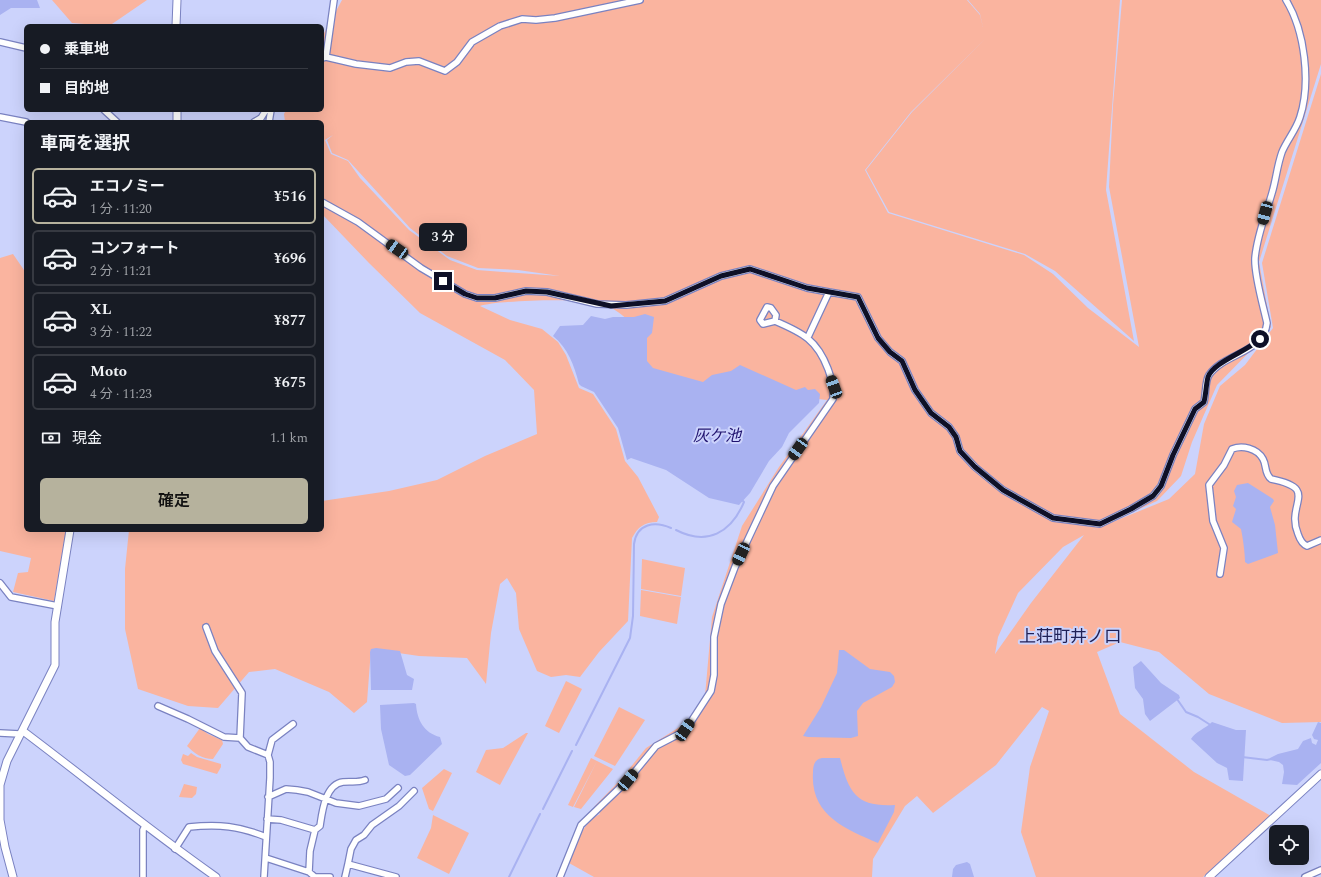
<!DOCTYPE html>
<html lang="ja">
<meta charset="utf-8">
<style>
:root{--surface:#171b24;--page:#242831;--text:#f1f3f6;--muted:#9ea1a6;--line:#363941;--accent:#b6b29d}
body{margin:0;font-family:Spectral,"Noto Sans JP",serif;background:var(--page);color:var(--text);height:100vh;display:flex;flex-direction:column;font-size:15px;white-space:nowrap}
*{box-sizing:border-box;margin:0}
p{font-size:13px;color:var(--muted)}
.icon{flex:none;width:22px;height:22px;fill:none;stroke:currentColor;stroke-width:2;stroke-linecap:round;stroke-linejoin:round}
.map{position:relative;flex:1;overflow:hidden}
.panel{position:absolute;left:24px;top:120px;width:300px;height:412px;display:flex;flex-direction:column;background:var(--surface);border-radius:6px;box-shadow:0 4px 16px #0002}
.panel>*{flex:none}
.top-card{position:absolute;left:24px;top:24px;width:300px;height:88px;border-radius:6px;box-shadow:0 4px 16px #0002;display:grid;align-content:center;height:88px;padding:0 16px;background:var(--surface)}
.buttons{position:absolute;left:1269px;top:825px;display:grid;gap:8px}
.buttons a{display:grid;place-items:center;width:40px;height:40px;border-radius:6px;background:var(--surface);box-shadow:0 4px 16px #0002;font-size:20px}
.end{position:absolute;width:18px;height:18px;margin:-9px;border:5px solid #0e1027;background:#fff;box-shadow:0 0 0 2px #fff}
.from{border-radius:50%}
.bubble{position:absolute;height:28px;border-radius:6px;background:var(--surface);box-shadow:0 4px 16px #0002;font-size:13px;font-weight:600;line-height:28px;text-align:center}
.car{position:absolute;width:12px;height:24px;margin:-12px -6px;border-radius:5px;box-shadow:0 0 3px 1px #0007;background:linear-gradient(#222 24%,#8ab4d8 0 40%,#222 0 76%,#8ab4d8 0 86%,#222 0)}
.top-card b{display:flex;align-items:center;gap:14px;height:38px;font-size:15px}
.top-card b+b{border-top:1px solid var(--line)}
.top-card i{width:10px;height:10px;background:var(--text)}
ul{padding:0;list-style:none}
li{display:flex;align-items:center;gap:12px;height:56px;margin:0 8px 6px;padding:0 8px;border:2px solid var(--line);border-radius:6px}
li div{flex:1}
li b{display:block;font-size:15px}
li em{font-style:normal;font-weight:600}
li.active{border-color:var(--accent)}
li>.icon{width:36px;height:36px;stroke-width:1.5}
h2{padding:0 16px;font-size:18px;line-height:48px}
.pay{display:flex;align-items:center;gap:10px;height:44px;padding:0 16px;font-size:15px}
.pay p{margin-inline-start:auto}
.action{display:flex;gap:8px;margin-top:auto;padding:8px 16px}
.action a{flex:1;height:46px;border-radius:6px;background:var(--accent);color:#111;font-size:16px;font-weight:600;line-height:46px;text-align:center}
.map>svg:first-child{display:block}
.green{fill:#fab49f;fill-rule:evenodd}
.water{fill:#a9b2f1}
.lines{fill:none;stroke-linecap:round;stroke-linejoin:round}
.stream{stroke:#a9b2f1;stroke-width:2}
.street-casing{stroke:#7a82c1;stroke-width:8}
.secondary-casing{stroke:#7a82c1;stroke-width:9}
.street{stroke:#fff;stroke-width:5.5}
.secondary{stroke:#fff;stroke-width:7}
.route{stroke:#0e1027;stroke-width:5}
.labels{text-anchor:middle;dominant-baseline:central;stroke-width:4;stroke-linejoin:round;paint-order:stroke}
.water-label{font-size:16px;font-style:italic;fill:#20136f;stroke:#ccd3fc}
.quarter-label{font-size:17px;fill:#202157;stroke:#ccd3fc}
</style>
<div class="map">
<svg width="1321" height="877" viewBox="0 0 1321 877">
<rect width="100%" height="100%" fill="#ccd3fc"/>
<path class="green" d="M52 0H147L109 26 72 23Z
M342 0H967L980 15 983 27 980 14 968 0H1120L1106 190 1134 341 1055 271 1025 254 889 212 866 170 912 112 985 39 911 112 865 170 888 213 1024 255 1053 274 1088 308 1139 347 1109 187 1113 105 1122 0H1321V64L1259 262 1271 327 1262 339 1217 385 1192 442 1181 476 1157 501 1093 530 1169 499 1195 474 1204 424 1220 386 1245 365 1273 328 1262 263 1321 74V722L1282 723 1209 694 1159 652 1120 642 1097 652 1120 714 1194 772 1271 816 1203 877H1036L1021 832 1030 767 1049 711 1042 707 996 765 933 813 917 796 905 806 873 859 872 877H594L569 863C576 846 582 822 600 814L594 807 621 779 646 748 686 723 705 696 712 617 742 526 779 467 827 400 706 386 648 371 640 329C629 321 618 311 607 305 591 297 498 300 480 306L510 320 542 329 558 342 566 355 579 388 593 394 616 429 625 461 638 477 659 517 657 522C644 522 638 527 632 538L628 621 599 652 580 677 566 675 551 677 537 671 519 629 516 593 507 578 500 584 491 633 486 684 467 658 419 656 371 649 367 702 354 713 329 692 275 669 249 672 218 708 188 706 138 689 125 629V569L129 530H322V501L389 491 437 480 485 456 537 434 534 390 505 360 420 313 369 263 322 214V122H285L284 114 286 110H322V37ZM333 135 327 140 332 153 348 160 410 228 447 256 478 268 518 270 560 276 477 270 450 260 409 230 360 178 348 161 331 154 325 140ZM1084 535 1031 603 995 654 998 637 1018 593 1063 547Z
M13 254 26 273V530H66L54 601 13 592 18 573 28 572 31 558 0 551V258Z
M642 559 685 568 681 596 641 589Z
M641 590 681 597 677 624 640 616Z
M566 681 582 689 559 733 545 726Z
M619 707 645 720 615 766 594 756Z
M200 728 208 734 222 740 223 744 213 759C202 759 194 753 187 746Z
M526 733H528L500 785 476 772 486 750 503 748Z
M191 753 197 757 221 764V767L217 774 183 764 181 760 183 754 188 756Z
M591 758 597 761 573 807 568 805Z
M597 761 613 769 581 809 574 807Z
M444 769 452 773 433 811 429 809 422 788Z
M184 784 197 787 196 794 192 798 179 797Z
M433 815 469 833 449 874 417 858 431 828Z"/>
<path class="water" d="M0 0H37L40 8H11L0 15Z
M645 314 654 317 652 333 647 338V361L653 368 703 382 712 375 731 371 740 365 796 390 805 387 808 390 815 389 820 394 819 403 789 433 782 447 769 461 750 493 739 505 709 498 666 470 631 458 627 460 618 428 594 392 581 386 579 384C574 365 568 348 553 336L560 326 583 325 591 316 605 319 613 317H634Z
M1248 483 1273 499 1274 501 1270 507 1275 525 1278 553 1248 564 1245 562C1245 553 1243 539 1241 529L1232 522 1236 509 1233 506 1236 497 1234 491 1237 485Z
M376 648 400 651 407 675 414 679 412 690H371L370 652 371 649Z
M839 650H844L870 669 890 672 894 676 895 682 892 687 863 703 857 711 858 736 851 738 808 737 803 736 821 707 837 673Z
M1141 661 1161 683 1179 695 1180 698 1150 721 1145 714 1143 699 1135 688 1133 667Z
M414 703 416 704C417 720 424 733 440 737L442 744 410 775 405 776 389 765 381 729 380 705Z
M1212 722 1236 730H1246L1243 781 1229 780 1227 768 1217 763 1191 739C1196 731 1205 729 1212 722Z
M1318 722 1321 723V763L1297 785 1282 784 1284 772 1283 765 1279 762 1270 760V758L1278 754 1298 749 1303 741 1311 738 1312 743 1316 745 1318 740 1314 739 1312 735Z
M822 758H840C849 793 856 807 895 805L894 812 878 843C845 829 810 815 813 772 813 765 815 759 822 758Z
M967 862 970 864 974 877H952L953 869 956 865Z"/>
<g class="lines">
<path class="stream" d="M676 530C707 546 731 533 744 502L742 500
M1177 699 1186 712 1198 717 1212 726
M576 745 630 638 633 616 634 544C637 523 655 521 671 528
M1242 757 1267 760 1271 759
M543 809 572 751
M509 877 540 814"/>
<defs>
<path id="street" d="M0 42 26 48
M326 57 334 0
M322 58 326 57 356 64 390 68 406 62 419 61 445 71 457 62 472 42 500 26 522 19 536 20 555 18 640 0
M104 110 117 122
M0 117 26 122
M254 122 261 118 266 110
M269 122 271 110
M322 202 358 222 421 268 465 294 477 298H495L526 291 547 292 597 304 626 305 665 301 721 276 750 269 807 288 829 292
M808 337 829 292 858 297 878 338 890 352 902 361 915 390 931 413 949 427 956 437 960 451 975 467 1003 490 1053 518 1100 524 1131 509 1153 496 1161 486 1173 455 1195 409 1204 402C1206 394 1205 381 1209 375 1224 353 1264 353 1267 323 1263 305 1254 275 1255 258 1257 235 1266 214 1272 193 1276 180 1277 166 1282 152 1287 140 1296 130 1300 117 1311 83 1305 31 1286 0
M1220 574 1224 548 1213 521 1209 485 1224 465 1232 449C1242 445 1257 448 1263 459 1267 466 1264 473 1271 479 1321 489 1285 503 1298 534 1300 540 1302 544 1307 546L1321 540
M0 583 11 597 58 606
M206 627 215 651 242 693 240 738 248 747 268 755
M158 706 188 719 224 737 240 738
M0 733 20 734
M268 797 286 789 297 790 308 792 336 803 359 806 386 799 398 788
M267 819 281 820 315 830
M175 849 189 827C219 824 239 826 266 837
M266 858 309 872
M143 877V830L145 826
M264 877 270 778V762L268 755 272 740 293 724
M330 877H315L309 872 310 851 315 830 320 826C322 813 325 784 343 782 351 781 357 783 365 780
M345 877 348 864
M396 877 348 864 351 849 356 840 364 835 372 825 399 806 414 791
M560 877 581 825 628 780 656 746 685 731 711 691 714 675V637L721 604 735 567 773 486 833 399C834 386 832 381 828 369 817 340 803 333 775 321L763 324 760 320 767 307 771 308 776 315 775 321
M1305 877 1321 870"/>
<path id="secondary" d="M176 26 177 0
M177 110V122
M23 731C87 779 150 831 216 877
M13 877 5 847 0 820V785L7 761 55 665V622L70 530
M1209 877 1321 774"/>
</defs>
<use href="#street" class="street-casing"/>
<use href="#secondary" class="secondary-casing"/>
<use href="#street" class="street"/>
<use href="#secondary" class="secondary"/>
</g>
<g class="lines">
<path class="route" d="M443 281 465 294 477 298H495L526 291 547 292 611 306 665 301 721 276 750 269 807 288 858 297 878 338 890 352 902 361 915 390 931 413 949 427 956 437 960 451 975 467 1003 490 1053 518 1100 524 1131 509 1153 496 1161 486 1173 455 1195 409 1204 402C1206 394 1206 385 1208 377 1213 362 1248 351 1260 339"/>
</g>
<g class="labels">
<g class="water-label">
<text x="717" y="436">灰ケ池</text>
</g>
<g class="quarter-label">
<text x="1070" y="637">上荘町井ノ口</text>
</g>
</g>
</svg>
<div class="buttons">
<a><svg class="icon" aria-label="locate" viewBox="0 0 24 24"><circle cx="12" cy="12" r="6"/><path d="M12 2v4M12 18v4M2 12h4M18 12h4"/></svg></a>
</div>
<i class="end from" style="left:1260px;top:339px"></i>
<i class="end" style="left:443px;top:281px"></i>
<div class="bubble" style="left:419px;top:223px;width:48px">3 分</div>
<i class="car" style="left:1265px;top:213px;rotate:195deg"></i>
<i class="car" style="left:397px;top:249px;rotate:304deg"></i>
<i class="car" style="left:834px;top:387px;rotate:340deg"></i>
<i class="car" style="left:798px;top:449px;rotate:215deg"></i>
<i class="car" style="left:741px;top:554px;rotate:205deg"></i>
<i class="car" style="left:685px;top:730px;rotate:34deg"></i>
<i class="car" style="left:628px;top:780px;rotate:40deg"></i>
<div class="top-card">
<b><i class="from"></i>乗車地</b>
<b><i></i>目的地</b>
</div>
<section class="panel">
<h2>車両を選択</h2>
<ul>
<li class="active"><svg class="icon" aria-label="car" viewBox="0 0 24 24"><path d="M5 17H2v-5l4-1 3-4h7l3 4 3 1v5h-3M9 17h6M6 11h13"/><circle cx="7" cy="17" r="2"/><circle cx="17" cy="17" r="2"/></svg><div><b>エコノミー</b><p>1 分 · 11:20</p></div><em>¥516</em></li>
<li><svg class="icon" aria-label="car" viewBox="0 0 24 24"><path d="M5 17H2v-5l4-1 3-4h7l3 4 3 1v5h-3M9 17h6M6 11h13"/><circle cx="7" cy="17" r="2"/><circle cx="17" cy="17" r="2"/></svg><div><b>コンフォート</b><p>2 分 · 11:21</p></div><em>¥696</em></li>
<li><svg class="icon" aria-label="car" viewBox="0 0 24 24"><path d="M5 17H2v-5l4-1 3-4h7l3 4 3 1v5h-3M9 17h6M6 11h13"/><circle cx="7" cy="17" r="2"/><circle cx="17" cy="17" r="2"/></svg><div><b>XL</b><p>3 分 · 11:22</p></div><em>¥877</em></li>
<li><svg class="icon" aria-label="car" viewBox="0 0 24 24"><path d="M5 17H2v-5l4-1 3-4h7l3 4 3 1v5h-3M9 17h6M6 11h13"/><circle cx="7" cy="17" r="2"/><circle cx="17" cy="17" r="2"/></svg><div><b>Moto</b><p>4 分 · 11:23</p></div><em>¥675</em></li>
</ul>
<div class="pay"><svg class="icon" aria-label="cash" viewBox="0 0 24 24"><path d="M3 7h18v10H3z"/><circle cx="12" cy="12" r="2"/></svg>現金<p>1.1 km</p></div>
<div class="action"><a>確定</a></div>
</section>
</div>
